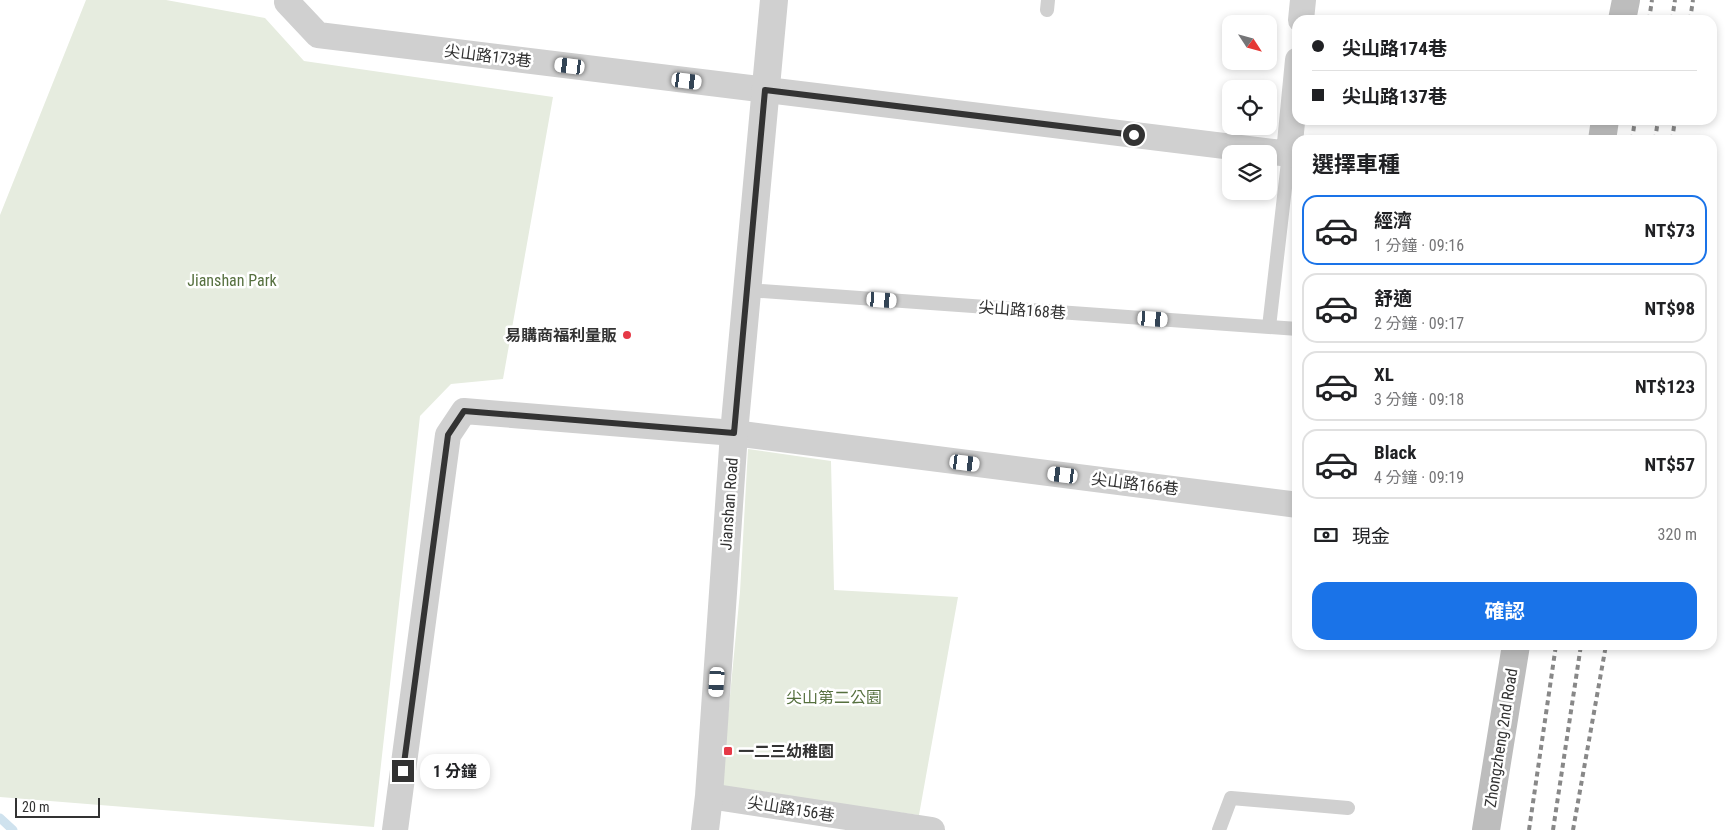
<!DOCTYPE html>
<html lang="zh-TW">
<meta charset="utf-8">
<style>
:root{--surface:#fff;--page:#f6f6f6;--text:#202124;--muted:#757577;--line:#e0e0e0;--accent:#1a73e8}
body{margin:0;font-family:"Roboto Condensed","Noto Sans TC",sans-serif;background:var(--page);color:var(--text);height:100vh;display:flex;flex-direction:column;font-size:19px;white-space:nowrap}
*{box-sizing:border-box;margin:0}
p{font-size:16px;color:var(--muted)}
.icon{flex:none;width:28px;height:28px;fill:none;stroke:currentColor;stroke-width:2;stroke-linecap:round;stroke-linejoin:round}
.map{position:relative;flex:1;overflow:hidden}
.sheet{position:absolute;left:1292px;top:135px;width:425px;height:515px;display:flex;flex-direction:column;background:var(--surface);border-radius:15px;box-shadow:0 2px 8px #0003}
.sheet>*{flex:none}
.banner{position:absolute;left:1292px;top:15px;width:425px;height:110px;border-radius:15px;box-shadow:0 2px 8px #0003;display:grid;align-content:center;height:110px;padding:0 20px;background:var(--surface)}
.needle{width:32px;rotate:126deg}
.fabs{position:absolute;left:1222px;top:15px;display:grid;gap:10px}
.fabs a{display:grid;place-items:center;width:55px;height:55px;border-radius:10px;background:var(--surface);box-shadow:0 2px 8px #0003;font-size:25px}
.scale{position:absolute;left:15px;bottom:12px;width:85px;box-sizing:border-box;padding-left:5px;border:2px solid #333;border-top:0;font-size:14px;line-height:18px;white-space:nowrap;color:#333;-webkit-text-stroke:4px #fff;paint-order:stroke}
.end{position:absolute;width:22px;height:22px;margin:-11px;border:6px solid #333;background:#fff;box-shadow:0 0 0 2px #fff}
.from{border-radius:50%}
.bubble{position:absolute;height:35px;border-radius:15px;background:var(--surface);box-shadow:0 2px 8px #0003;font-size:16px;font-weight:700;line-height:35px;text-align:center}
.car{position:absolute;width:15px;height:30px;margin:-15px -8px;border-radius:6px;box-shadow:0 0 4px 1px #0007;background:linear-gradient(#fff 24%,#345 0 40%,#fff 0 76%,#345 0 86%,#fff 0)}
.banner b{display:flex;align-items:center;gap:18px;height:48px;font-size:19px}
.banner b+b{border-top:1px solid var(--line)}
.banner i{width:12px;height:12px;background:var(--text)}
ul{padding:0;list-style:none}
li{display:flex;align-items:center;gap:15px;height:70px;margin:0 10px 8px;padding:0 10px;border:2px solid var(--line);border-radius:15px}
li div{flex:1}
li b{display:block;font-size:19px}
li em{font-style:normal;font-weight:700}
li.on{border-color:var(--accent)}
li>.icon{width:45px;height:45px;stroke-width:1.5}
h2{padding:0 20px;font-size:22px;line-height:60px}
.pay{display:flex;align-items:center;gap:12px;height:55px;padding:0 20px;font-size:19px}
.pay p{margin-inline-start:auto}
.cta{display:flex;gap:10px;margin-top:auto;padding:10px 20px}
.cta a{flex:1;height:58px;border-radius:15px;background:var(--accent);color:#fff;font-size:20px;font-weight:700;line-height:58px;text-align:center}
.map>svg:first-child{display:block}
.green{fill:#e6ecdf}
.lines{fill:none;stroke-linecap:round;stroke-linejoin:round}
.stream{stroke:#cfe2ee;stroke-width:9}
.service{stroke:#d0d0d0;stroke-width:14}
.minor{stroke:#d0d0d0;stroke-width:26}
.tertiary{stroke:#d0d0d0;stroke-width:28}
.secondary{stroke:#bdbdbd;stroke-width:28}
.rail{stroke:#888;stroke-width:4;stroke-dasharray:5 4;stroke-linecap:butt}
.route{stroke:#333;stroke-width:6}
.poi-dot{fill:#e63946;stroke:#fff;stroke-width:2}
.labels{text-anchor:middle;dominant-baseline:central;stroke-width:5;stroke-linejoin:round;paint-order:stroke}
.street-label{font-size:16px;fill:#333;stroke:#fff}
.park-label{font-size:16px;fill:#56703f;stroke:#fff}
.poi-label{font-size:16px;font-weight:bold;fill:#333;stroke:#fff;text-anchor:end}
</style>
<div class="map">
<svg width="1733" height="830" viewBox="0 0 1733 830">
<rect width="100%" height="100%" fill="#fff"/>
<path class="green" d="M86 0H166L265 18 304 61 553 97 503 379 451 384 420 416 374 827 0 797V215Z
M748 449 831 461 834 590 958 597 919 815 721 789 740 592Z"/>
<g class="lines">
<path class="stream" d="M0 818 13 830"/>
<path class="service" d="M1047 10 1048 0
M747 290 1298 329
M1269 327 1289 153
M1219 830 1231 798 1348 808"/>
<path class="minor" d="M288 0 287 2 318 35 1298 155
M1301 20 1303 0
M1289 153 1298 60
M709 796 932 830
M395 830 448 435 464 411 734 433 1298 505"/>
<path class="tertiary" d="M705 830 709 796 734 433 774 0"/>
<path class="secondary" d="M1622 20 1626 0
M1602 140 1605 120
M1486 830 1516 645"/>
<path class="rail" d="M1649 20 1652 0
M1672 20 1675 0
M1690 20 1693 0
M1632 140 1635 120
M1655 140 1658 120
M1672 140 1675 120
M1529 830 1556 645
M1553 830 1581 645
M1573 830 1606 645"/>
</g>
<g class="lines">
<path class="route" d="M403 771 448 435 464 411 734 433 765 90 1134 135"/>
</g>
<g class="poi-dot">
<circle cx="627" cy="335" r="5"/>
<rect x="723" y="746" width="10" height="10" rx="2.5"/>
</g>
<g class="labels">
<g class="street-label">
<text transform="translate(488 56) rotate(7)">尖山路173巷</text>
<text transform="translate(1022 310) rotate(4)">尖山路168巷</text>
<text transform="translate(1135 484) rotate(7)">尖山路166巷</text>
<text transform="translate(729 504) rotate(-86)">Jianshan Road</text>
<text transform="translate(1501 738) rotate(-81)">Zhongzheng 2nd Road</text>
<text transform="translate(791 809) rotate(9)">尖山路156巷</text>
</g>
<g class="park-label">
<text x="232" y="280">Jianshan Park</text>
<text x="834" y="697">尖山第二公園</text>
</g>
<g class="poi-label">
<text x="617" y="335">易購商福利量販</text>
<text x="738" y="751" text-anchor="start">一二三幼稚園</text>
</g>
</g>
</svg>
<div class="fabs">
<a><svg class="needle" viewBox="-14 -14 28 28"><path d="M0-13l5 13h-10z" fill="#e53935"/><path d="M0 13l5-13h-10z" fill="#757577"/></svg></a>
<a><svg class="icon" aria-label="locate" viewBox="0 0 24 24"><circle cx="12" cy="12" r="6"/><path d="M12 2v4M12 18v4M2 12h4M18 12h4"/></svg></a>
<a><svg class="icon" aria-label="layers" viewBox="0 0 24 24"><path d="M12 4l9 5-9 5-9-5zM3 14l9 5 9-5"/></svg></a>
</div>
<div class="scale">20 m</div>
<i class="end from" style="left:1134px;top:135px"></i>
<i class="end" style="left:403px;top:771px"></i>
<div class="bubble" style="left:420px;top:754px;width:70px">1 分鐘</div>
<i class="car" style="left:570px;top:66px;rotate:277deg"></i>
<i class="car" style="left:687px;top:81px;rotate:97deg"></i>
<i class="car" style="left:882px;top:300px;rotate:94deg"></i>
<i class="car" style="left:1153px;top:319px;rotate:94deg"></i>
<i class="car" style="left:965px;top:463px;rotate:97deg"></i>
<i class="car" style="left:1063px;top:475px;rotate:277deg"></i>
<i class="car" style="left:717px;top:682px;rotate:184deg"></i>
<div class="banner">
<b><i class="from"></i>尖山路174巷</b>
<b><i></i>尖山路137巷</b>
</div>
<section class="sheet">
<h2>選擇車種</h2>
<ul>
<li class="on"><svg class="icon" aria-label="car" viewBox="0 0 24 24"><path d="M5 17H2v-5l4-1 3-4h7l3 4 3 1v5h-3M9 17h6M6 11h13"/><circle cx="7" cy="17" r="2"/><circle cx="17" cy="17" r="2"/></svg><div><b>經濟</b><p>1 分鐘 · 09:16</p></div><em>NT$73</em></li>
<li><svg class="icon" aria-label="car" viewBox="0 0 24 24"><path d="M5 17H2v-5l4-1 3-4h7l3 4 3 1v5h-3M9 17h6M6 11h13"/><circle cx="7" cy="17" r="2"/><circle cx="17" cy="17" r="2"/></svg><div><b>舒適</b><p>2 分鐘 · 09:17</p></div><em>NT$98</em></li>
<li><svg class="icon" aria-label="car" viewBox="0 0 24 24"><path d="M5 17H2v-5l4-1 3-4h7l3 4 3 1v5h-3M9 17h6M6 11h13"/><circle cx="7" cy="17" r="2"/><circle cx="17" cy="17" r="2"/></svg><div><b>XL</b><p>3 分鐘 · 09:18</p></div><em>NT$123</em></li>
<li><svg class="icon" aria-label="car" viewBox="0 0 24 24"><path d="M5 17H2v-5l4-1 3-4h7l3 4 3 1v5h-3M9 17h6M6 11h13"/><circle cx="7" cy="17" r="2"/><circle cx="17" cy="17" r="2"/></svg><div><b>Black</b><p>4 分鐘 · 09:19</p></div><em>NT$57</em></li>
</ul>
<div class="pay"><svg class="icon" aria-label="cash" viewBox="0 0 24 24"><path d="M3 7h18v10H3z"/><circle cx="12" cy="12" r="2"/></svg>現金<p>320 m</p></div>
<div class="cta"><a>確認</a></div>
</section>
</div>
